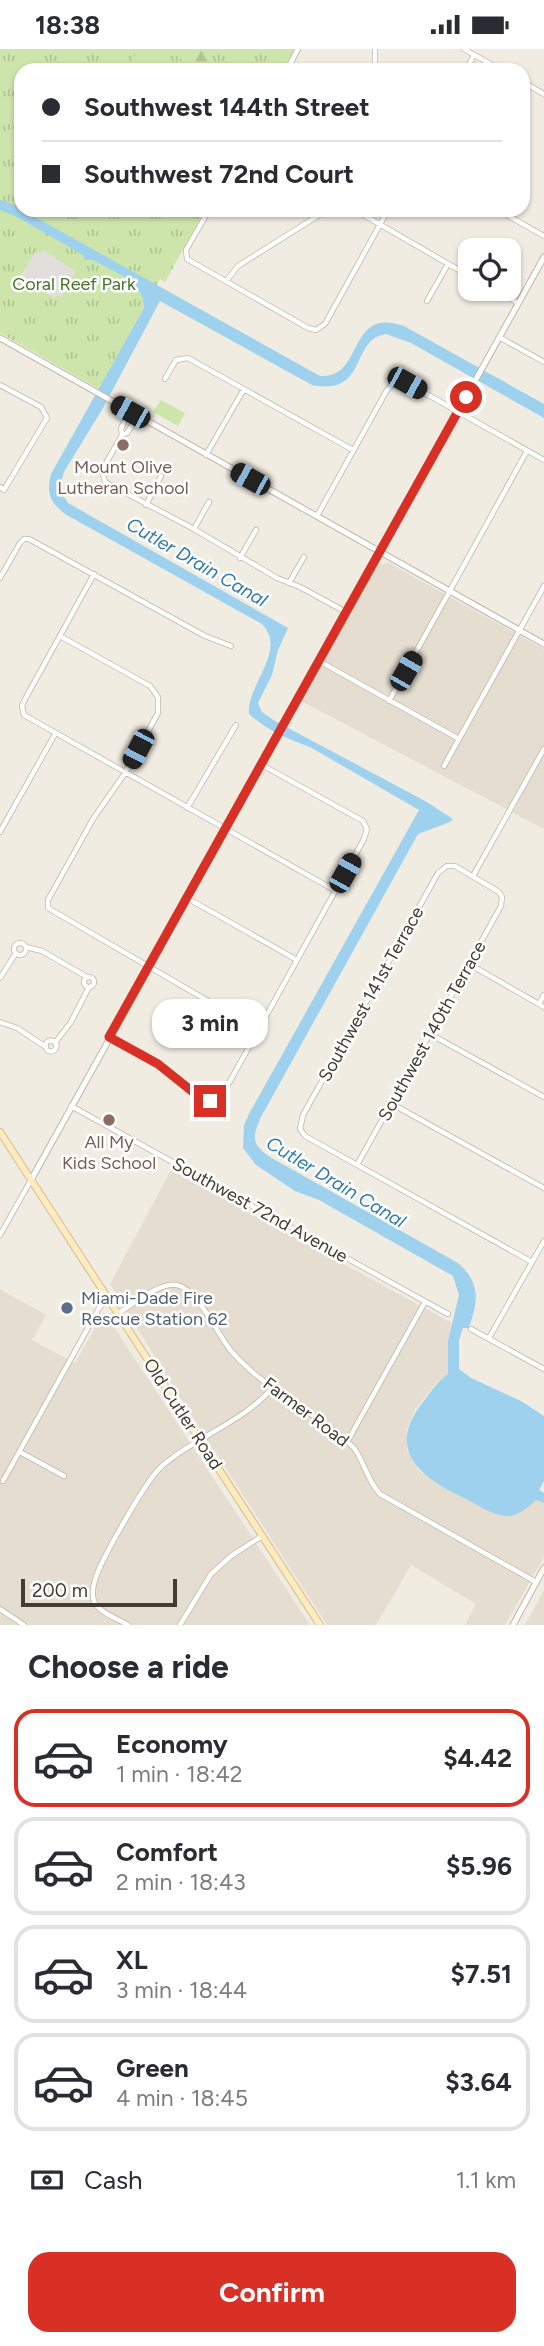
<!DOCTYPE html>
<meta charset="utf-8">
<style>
:root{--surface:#fff;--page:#f2f2f3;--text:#2b2b33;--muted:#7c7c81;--line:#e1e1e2;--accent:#d93025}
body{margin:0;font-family:Figtree,sans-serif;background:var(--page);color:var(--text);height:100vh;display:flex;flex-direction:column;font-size:26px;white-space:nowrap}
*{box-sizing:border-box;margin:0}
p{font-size:23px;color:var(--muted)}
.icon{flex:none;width:38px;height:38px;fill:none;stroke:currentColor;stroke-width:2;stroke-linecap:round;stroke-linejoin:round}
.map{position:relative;height:1576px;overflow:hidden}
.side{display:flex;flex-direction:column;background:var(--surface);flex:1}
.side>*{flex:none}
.guide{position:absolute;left:14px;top:14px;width:516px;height:154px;border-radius:21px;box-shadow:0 2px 5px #0004;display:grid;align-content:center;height:154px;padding:0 28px;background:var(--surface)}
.buttons{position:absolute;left:458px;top:189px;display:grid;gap:14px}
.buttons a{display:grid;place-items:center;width:63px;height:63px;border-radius:14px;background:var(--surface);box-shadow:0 2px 5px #0004;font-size:35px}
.scale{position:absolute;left:21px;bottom:18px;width:156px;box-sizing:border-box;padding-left:7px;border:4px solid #423c33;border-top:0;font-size:19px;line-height:24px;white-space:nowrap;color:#423c33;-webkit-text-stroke:5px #fff;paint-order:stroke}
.end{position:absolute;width:32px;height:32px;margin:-16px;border:9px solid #d93025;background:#fff;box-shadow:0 0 0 4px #fff}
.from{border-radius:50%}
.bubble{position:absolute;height:49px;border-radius:21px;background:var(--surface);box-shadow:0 2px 5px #0004;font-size:23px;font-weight:700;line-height:49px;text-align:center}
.car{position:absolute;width:21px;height:42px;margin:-21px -10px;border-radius:9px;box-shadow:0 0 5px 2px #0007;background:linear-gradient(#222 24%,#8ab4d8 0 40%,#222 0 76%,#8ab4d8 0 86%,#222 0)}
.guide b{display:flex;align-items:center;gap:24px;height:66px;font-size:26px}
.guide b+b{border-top:2px solid var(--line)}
.guide i{width:18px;height:18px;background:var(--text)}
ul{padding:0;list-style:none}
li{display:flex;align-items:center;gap:21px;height:98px;margin:0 14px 10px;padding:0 14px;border:4px solid var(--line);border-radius:21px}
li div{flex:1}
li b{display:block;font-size:26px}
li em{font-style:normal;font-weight:700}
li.on{border-color:var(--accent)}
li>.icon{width:63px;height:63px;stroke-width:1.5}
h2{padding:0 28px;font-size:32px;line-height:84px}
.pay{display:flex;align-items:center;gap:18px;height:77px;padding:0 28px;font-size:26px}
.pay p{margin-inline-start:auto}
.button{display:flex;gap:14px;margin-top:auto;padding:14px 28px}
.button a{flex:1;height:80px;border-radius:21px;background:var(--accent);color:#fff;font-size:28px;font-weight:700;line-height:80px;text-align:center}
.status{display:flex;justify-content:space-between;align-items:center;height:49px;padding:0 35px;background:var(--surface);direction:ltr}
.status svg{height:19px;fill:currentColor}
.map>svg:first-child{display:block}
.residential{fill:#e5ded0}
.grass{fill:url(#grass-tufts)}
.forest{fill:url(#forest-firs)}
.pitch{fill:#cde5ab}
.parking{fill:#e1dedb}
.water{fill:#9ed1ee}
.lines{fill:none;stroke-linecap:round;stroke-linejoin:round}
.minor-casing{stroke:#bfb6a8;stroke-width:6}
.tertiary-casing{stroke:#bfb6a8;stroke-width:7}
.secondary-casing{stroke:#d1be92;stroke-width:8}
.minor{stroke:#fff;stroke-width:4.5}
.tertiary{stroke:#fff;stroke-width:5}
.secondary{stroke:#feecc0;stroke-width:6}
.route{stroke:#d93025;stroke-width:9}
.education-dot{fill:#8d6e63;stroke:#fff;stroke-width:2.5}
.service-dot{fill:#5c6f8a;stroke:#fff;stroke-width:2.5}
.labels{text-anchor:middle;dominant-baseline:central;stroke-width:5;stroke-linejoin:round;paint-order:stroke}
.park-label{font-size:18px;fill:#477228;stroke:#fff}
.education-label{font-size:18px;fill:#785e54;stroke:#fff}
.street-label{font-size:18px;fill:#423c33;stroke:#fff}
.service-label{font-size:18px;fill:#4e5e75;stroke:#fff;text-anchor:start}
.water-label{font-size:19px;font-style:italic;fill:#2f7cab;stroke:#fff}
</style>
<div class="status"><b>18:38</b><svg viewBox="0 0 49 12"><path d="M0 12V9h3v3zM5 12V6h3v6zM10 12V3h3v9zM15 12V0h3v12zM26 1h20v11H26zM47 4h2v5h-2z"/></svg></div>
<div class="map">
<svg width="544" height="1576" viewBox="0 0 544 1576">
<defs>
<pattern id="grass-tufts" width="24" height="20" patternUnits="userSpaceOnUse" patternTransform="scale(1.75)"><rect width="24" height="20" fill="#cde5ab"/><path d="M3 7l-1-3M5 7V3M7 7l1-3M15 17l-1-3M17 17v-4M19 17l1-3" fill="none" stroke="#b1c594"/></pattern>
<pattern id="forest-firs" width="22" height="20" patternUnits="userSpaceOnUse" patternTransform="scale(1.75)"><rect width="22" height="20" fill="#cde5ab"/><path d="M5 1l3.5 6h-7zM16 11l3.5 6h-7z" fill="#b1c594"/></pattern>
</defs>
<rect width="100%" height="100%" fill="#f1ece2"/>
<path class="residential" d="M389 514 544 600V780L301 652 373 521 380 515Z
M171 1121 452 1274 448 1292V1325L436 1334 415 1361 407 1380V1401L419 1422 455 1445 500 1466 518 1464 536 1451 544 1454V1508L505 1576H465L476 1555 411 1516 376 1576H327L181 1350 110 1235Z
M0 1240 46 1266 32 1291 75 1314 104 1263 310 1576H0Z
M544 1541V1576H525L537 1554Z"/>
<path class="grass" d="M0 0H295L283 21H21V161H205L165 233 160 230 99 340 0 284Z"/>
<path class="forest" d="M164 0H220L210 8 208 15 195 18Z"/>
<path class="pitch" d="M139 0H148L164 10 161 21H131L127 18Z
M21 77V124L17 125 4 82Z
M161 351 185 364 178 377 153 363Z"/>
<path class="parking" d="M44 201 76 223 62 248 58 246 54 249 45 244 21 226 36 202 40 204Z"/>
<path class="water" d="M0 151 8 153 320 327C365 330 346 257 404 277L544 355V369L411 294 386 285C349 291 369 347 312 336L160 252 103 359 64 423 59 440 68 454 288 579 278 601 272 626 258 654 262 663 275 672 425 752 453 770 450 773 418 785 261 1068C253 1087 250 1094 270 1108L458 1214C479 1232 479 1250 470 1275L468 1279H463L459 1291V1320L471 1329 521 1352 544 1367V1432L539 1441 544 1444V1454L536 1451C528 1458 520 1466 509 1467 494 1468 477 1455 464 1449 420 1428 385 1401 423 1353 431 1342 437 1333 448 1325V1292L459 1246 453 1227 319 1151 295 1142 256 1116 243 1099 244 1076 249 1065 419 761 310 698C287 690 267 681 249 665 246 636 288 602 262 575L65 465C50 453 46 444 51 425L144 259C145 232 113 223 93 211H85L83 206 17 168 0 161Z"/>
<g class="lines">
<defs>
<path id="minor" d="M464 0 501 21
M287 21 298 0
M375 21V0
M466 21 474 6
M523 33 544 45
M209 161 186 201 187 210 308 279 316 281 325 275 388 161
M355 161 471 228
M498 161 544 187
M510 168 511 161
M226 232 238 217 327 161
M493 240 518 254
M427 252 448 215
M499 288 544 313
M165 330 176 311 188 309 353 401
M0 336 41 358 47 369 4 441 0 438
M130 363 121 379 122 386 102 421 105 433 194 480 277 529 300 538 346 563
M122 386 127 384 138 367
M206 406 244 340
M146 456 161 427
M317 467 387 341 396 332 407 334 544 411
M194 480 209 453
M240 509 256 481
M94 525 24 652 22 657 24 666 336 842
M0 529 20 494 24 490H29L205 587 231 597
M289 534 304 508
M60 587 150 637 158 648V664L125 724 93 770 48 851V859L258 981
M319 612 459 690
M389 652 527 402
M444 717 544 537
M187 759 236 676
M0 783 55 685
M473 827 544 700
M187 849 297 911
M14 900a6 6 0 1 1 12 0a6 6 0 1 1-12 0Z
M26 898 42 902 87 928
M469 915 544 958
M84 933a5 5 0 1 1 10 0a5 5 0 1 1-10 0Z
M0 929 16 904
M539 955 544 946
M0 973 17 979 46 998
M430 985 544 1048
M109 988 158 1015 197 1046 213 1052 224 1043 364 790 367 780 363 772 262 716
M45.5 997a5.5 5.5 0 1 1 11 0a5.5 5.5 0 1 1-11 0Z
M55 994 71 973 89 938
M392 1055 544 1139
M71 1057 448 1265
M357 1116 501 857 502 848 499 843 455 817H447L438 824 303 1066 300 1080 305 1087 532 1213
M0 1186 31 1131
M119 1264C133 1255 163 1230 180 1237 201 1245 217 1286 232 1303 266 1342 317 1363 354 1399 365 1414 367 1431 380 1445L536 1533
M471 1280 544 1320
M489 1289 544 1192
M347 1393 425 1253
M20 1403 64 1427
M3 1432 99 1259 108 1250
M0 1560 24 1576
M128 1576C118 1570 98 1563 94 1552 91 1544 94 1533 97 1525 105 1505 145 1433 160 1419 194 1388 243 1374 273 1338
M180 1576 211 1525 231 1507 262 1487"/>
<path id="tertiary" d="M0 289 544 595
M31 1131 544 208
M513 1576 544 1519"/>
<path id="secondary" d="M0 1083 320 1576"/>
</defs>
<use href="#minor" class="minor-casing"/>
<use href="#tertiary" class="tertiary-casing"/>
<use href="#secondary" class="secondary-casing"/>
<use href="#minor" class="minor"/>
<use href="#tertiary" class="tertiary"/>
<use href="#secondary" class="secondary"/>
</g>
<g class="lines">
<path class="route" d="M210 1052 193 1043 158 1015 109 988 466 348"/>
</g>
<g class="education-dot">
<circle cx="123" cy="396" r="7"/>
<circle cx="109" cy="1071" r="7"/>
</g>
<circle class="service-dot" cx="67" cy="1259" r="7"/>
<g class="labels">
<g class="park-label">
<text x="74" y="235">Coral Reef Park</text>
</g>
<g class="education-label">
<text x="123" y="418">Mount Olive<tspan x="123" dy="21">Lutheran School</tspan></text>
<text x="109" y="1093">All My<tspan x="109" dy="21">Kids School</tspan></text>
</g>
<g class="street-label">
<text transform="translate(371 945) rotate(-61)">Southwest 141st Terrace</text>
<text transform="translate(432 982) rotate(-61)">Southwest 140th Terrace</text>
<text transform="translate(260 1161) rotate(29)">Southwest 72nd Avenue</text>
<text transform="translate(306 1363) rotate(37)">Farmer Road</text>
<text transform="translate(183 1365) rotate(57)">Old Cutler Road</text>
</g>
<g class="service-label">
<text x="81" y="1249">Miami-Dade Fire<tspan x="81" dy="21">Rescue Station 62</tspan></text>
</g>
<g class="water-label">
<text transform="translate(197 513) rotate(30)">Cutler Drain Canal</text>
<text transform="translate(336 1133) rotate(31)">Cutler Drain Canal</text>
</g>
</g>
</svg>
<div class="buttons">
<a><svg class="icon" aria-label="locate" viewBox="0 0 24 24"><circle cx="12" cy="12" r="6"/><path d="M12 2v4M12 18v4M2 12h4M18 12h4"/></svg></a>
</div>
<div class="scale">200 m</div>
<i class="end from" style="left:466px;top:348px"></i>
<i class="end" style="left:210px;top:1052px"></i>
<div class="bubble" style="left:152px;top:950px;width:116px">3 min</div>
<i class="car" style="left:407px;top:334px;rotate:119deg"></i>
<i class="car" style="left:130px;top:363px;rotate:299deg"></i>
<i class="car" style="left:250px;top:430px;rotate:299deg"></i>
<i class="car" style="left:406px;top:622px;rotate:30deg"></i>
<i class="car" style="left:138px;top:700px;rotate:208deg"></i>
<i class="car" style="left:345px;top:824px;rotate:29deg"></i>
<div class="guide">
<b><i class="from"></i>Southwest 144th Street</b>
<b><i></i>Southwest 72nd Court</b>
</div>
</div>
<section class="side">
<h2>Choose a ride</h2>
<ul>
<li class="on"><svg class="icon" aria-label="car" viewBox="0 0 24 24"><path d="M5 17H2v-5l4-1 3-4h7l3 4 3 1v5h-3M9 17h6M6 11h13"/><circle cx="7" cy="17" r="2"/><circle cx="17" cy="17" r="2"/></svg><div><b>Economy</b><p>1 min · 18:42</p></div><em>$4.42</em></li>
<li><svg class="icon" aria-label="car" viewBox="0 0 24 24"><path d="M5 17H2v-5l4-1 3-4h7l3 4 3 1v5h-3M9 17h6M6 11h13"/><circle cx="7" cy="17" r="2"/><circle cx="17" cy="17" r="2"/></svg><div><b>Comfort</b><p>2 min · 18:43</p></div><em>$5.96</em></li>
<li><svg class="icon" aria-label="car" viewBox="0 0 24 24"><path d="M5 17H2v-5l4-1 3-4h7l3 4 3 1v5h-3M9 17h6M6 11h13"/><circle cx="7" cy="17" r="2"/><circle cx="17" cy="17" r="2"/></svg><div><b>XL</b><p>3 min · 18:44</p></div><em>$7.51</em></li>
<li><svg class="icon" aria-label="car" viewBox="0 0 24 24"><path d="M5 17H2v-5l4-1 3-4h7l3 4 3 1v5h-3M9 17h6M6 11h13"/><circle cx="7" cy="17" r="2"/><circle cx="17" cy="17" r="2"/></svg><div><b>Green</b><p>4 min · 18:45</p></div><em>$3.64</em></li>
</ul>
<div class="pay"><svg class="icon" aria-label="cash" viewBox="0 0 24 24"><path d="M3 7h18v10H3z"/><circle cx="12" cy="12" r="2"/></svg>Cash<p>1.1 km</p></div>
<div class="button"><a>Confirm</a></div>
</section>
